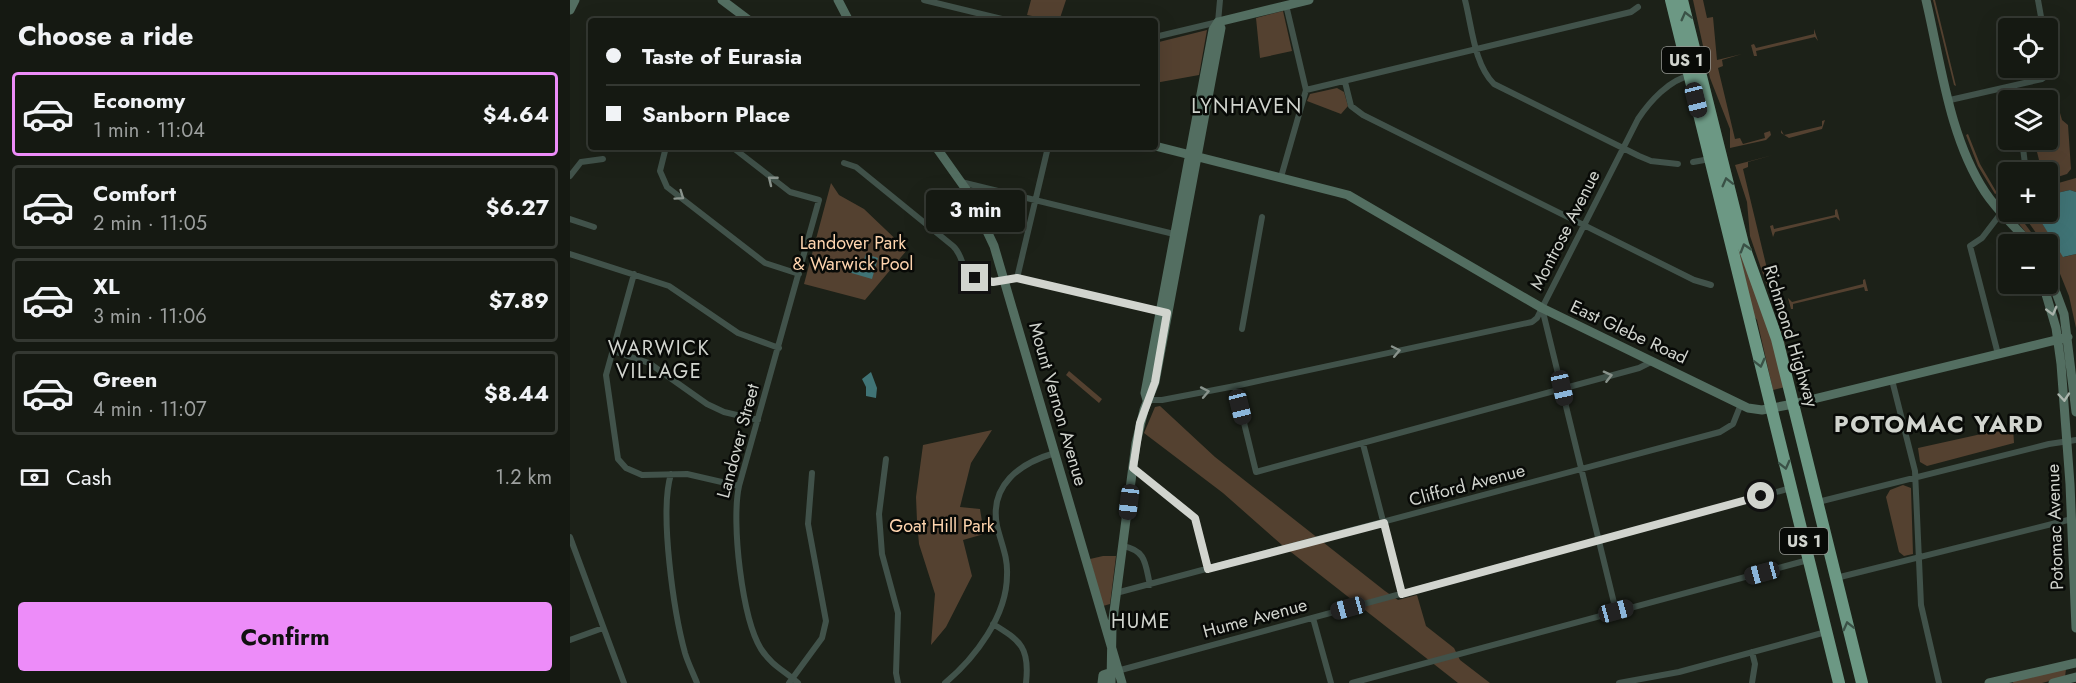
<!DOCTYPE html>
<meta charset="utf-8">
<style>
:root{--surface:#151912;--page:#222620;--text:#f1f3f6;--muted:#9da09f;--line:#343832;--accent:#ed8cf9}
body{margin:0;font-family:Jost,sans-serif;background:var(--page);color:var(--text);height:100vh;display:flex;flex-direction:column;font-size:22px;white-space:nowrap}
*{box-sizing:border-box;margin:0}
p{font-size:20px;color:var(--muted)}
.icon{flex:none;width:33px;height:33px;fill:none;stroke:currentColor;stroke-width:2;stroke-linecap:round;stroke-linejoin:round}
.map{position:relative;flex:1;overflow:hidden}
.sheet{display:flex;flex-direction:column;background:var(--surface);width:570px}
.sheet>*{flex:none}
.banner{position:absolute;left:18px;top:18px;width:570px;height:132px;border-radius:6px;box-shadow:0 6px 24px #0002,0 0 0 2px var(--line);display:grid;align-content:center;height:132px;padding:0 18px;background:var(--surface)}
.fabs{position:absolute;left:1428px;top:18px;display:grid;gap:12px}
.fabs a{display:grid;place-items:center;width:60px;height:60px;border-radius:6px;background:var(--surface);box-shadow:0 6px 24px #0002,0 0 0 2px var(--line);font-size:30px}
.end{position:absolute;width:27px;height:27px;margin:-14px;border:8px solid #d1d4ce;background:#111;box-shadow:0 0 0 3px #111}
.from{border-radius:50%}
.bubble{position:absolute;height:42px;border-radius:6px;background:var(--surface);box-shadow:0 6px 24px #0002,0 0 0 2px var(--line);font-size:20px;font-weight:700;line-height:42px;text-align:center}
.car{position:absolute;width:18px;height:36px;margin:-18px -9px;border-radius:8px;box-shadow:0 0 4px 2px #0007;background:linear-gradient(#222 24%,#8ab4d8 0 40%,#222 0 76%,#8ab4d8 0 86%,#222 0)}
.banner b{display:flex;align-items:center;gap:21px;height:57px;font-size:22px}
.banner b+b{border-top:2px solid var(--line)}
.banner i{width:15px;height:15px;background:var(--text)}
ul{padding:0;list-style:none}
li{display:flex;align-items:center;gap:18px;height:84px;margin:0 12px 9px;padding:0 6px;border:3px solid var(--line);border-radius:6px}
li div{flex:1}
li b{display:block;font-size:22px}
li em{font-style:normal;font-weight:700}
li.selected{border-color:var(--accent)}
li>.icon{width:54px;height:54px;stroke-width:1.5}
h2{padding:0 18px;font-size:27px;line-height:72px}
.pay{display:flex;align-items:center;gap:15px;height:66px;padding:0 18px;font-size:22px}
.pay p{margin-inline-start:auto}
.primary-button{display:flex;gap:12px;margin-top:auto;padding:12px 18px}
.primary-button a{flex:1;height:69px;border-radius:6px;background:var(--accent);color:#111;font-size:24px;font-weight:700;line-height:69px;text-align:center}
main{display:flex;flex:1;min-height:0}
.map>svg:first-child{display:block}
.green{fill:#544130}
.water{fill:#407476}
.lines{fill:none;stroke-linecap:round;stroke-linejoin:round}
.street{stroke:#41524a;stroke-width:6}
.secondary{stroke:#536e61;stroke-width:9}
.highway{stroke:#6c9884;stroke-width:12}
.oneway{stroke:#3a5146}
.oneway2{stroke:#89938c}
.oneway3{stroke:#abb5ad}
.route{stroke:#d1d4ce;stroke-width:8}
.labels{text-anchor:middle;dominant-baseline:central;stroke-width:5;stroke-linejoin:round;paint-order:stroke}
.shield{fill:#080a07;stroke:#959792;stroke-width:1.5}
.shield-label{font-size:16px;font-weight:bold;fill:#d1d4ce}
.street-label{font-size:18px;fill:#d1d4ce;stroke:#080a07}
.park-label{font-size:18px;fill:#fed4ae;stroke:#080a07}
.neighbourhood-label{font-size:20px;letter-spacing:1.5px;fill:#d1d4ce;stroke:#080a07}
.district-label{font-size:24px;font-weight:bold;letter-spacing:1.5px;fill:#d1d4ce;stroke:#080a07}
</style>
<main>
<section class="sheet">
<h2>Choose a ride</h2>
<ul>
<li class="selected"><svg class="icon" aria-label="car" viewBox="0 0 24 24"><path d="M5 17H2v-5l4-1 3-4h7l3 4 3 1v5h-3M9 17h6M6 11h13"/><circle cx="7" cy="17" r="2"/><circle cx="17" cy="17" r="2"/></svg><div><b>Economy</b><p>1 min · 11:04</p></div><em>$4.64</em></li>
<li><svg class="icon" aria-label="car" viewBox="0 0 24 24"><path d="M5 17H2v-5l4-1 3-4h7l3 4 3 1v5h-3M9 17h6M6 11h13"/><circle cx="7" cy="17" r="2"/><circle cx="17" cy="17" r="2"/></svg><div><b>Comfort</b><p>2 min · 11:05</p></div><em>$6.27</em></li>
<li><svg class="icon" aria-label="car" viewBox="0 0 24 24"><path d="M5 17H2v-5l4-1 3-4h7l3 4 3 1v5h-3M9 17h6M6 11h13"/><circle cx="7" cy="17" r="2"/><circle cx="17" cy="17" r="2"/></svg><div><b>XL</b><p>3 min · 11:06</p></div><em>$7.89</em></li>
<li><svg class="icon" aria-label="car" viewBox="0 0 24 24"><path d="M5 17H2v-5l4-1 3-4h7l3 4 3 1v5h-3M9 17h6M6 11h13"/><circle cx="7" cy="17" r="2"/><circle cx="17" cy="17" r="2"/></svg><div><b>Green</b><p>4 min · 11:07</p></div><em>$8.44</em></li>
</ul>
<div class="pay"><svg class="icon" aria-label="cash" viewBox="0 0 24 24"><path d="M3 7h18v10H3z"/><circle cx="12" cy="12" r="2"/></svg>Cash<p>1.2 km</p></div>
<div class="primary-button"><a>Confirm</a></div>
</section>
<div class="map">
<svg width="1506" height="683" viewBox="0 0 1506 683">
<rect width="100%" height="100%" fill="#1c2118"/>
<path class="green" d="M461 0H496L489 21 457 15Z
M1123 0H1133L1137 18 1143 17 1147 60 1172 54 1152 60 1153 66 1148 68 1165 139 1170 138 1173 144 1195 138 1194 133 1200 131 1201 135 1196 140 1160 148V129L1140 78Z
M1363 0H1365L1386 86 1384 85Z
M713 11 722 51 690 58 686 18Z
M1244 29 1248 41 1245 37 1186 51 1187 56H1184L1181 45 1184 44 1186 48 1244 34Z
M637 30 629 75 585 83V43Z
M767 88 774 92 778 106 771 114 737 101 740 94Z
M1478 113H1490L1492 120 1498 125 1501 169 1497 174 1478 180V172H1472L1464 140H1478Z
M1255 120 1252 129 1219 138 1211 133V130L1214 135 1252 126V121Z
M1398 134 1410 164 1427 193 1425 194 1408 166 1396 135Z
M1203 155 1178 162V167L1173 169 1218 356 1206 312 1180 236 1177 202 1165 165Z
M1506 178V192L1500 190 1478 195V186Z
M261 183 269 195 294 209 337 250 295 300 234 284Z
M1151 185 1195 316 1215 387 1203 390 1187 320 1181 312Z
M1267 209 1270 221 1266 217 1205 232 1203 237 1200 226 1203 225 1204 229 1265 215V210Z
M1451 212H1465L1494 257 1506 254V328L1499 296 1478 244H1474Z
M1449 216 1470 244H1465L1446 220Z
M1295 279 1298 291H1295L1294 287 1223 304V309H1221L1218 298 1222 302 1293 284V280Z
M499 371 532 399 529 403 496 375Z
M590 406 645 457 815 591 828 600 847 595 856 626 884 648 890 660 920 683H888L712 545 653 493 574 433 585 407Z
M1443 427 1444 443 1357 466 1350 462 1348 448Z
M422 430 401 463 390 507 410 509 414 534 393 540 402 576 376 627 361 645 365 594 349 544 347 521 346 497 353 445Z
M1333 485 1341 488 1343 554 1334 556 1329 552 1316 497 1320 490Z
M533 556H546L540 604 533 606 520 559Z
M1496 669 1495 677 1472 683H1443L1444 678Z"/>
<path class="water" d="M1500 190 1506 192V254L1493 257 1465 212H1478V195Z
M296 254 308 258 302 279 278 272 280 266 291 269Z
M301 372 307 388 306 398 296 396V387L292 379Z"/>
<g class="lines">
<path class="street" d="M354 0 440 21
M895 0C902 27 904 64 924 84L1069 156 1081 161 1108 164
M1468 0 1473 28
M585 37 648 22 650 0
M775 82 781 106 793 115 1124 280 1141 285
M1439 87 1443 100
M736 90 1061 12 1068 7
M1380 100 1472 79C1485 71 1480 61 1478 48
M1452 140 1456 172
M96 147 90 171 97 187 195 263 229 274
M162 147 220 192 249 200 169 486C161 522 172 618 191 649 203 667 214 670 228 683
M1123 162 1140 159
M274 163 286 167 383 246C391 253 391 262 396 271 406 287 432 281 447 278L594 312
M0 176 11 162 33 159
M711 177 736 90 716 5
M391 182 608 235
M0 219 24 227
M0 254 99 286 168 333 209 348
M64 274 36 375 48 459 56 468 72 475 117 474 169 486
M447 278 478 147
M672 329 692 217
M43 351 79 363 137 404 154 412 188 420
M1428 354 1400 246 1412 238 1438 204
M1322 380 1345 471 1351 605 1369 683
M665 386 686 472 1069 368 1083 361
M577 400H592L665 386 962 322 967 318 972 308
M793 444 832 594
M316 459 309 514 312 554 328 613 326 673 328 683
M563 468 625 518 638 569
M101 474C89 512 104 613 115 653 118 663 123 673 127 683
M1248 502 1479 444 1506 440
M0 537 54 683
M553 546C577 551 575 564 580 585
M1266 578 1502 519
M546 593 1150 432 1163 424 1171 404
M1046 611 972 308 1068 119C1080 101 1099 80 1121 75
M743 618 761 683
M423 624C451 641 460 648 456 683
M0 640 33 628
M547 671 1221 488
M219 683 252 638 256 621 238 524 242 473
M375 683C405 658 437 616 437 575 438 557 431 543 427 526 419 485 450 463 485 453
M782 683 1238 560
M1049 683 1109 672 1256 632
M1182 683 1185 664 1182 652"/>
<path class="secondary" d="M152 0 180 21
M268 0 279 21
M1356 0C1371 63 1379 137 1415 192 1428 212 1445 226 1460 244
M0 10 5 0
M648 22 739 0
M585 146 778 195 972 308 1178 408 1192 410 1223 404 1498 337
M366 147 400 195 424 246 552 683
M1478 271 1494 314 1506 412
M1473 284 1486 328 1491 364 1500 484 1506 628
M577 400 575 393 643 30 648 22
M532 683 533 675 539 673
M541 683 542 627 566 443 574 410 585 382 651 28 648 22
M1419 683 1506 663
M1483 683 1506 677"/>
<path class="highway" d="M1101 0 1269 683
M1112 0 1173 244 1207 339 1292 683"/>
</g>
<defs><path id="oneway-chevron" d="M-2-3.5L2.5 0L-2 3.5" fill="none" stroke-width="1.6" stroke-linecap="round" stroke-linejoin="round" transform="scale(1.5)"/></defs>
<g class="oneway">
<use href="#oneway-chevron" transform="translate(1116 16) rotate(-104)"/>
<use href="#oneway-chevron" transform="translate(1157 182) rotate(-104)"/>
<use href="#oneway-chevron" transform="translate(1175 248) rotate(-107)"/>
<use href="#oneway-chevron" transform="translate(1190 363) rotate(76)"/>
<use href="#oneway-chevron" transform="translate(1215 465) rotate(76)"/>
<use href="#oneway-chevron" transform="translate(1278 626) rotate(-104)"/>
</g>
<g class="oneway2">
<use href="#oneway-chevron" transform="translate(202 180) rotate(-141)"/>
<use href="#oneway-chevron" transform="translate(110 196) rotate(35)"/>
<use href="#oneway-chevron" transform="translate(826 351) rotate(-12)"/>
<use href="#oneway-chevron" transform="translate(1038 376) rotate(-14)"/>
<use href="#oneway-chevron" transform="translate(635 392) rotate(-11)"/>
</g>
<g class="oneway3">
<use href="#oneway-chevron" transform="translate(1482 311) rotate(75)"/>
<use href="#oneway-chevron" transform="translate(1494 397) rotate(85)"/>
</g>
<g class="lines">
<path class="route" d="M405 278 423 282 447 278 597 313 585 382 570 423 563 468 625 518 638 569 814 523 832 594 1191 496"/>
</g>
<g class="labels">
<g class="shield">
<rect x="1092" y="47" width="48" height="26" rx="4.5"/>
<rect x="1210" y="528" width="48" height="26" rx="4.5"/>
</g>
<g class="shield-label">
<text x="1116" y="60">US 1</text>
<text x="1234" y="541">US 1</text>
</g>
<g class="street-label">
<text transform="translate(995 230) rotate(-63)">Montrose Avenue</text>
<text transform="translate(1059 332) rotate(25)">East Glebe Road</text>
<text transform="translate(1221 336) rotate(73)">Richmond Highway</text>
<text transform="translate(488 404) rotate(74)">Mount Vernon Avenue</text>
<text transform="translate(168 441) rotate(-75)">Landover Street</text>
<text transform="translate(897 485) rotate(-15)">Clifford Avenue</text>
<text transform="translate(1485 527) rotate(-92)">Potomac Avenue</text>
<text transform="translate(685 618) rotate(-15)">Hume Avenue</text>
</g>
<g class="park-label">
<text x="283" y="243">Landover Park<tspan x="283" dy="21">&amp; Warwick Pool</tspan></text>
<text x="372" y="526">Goat Hill Park</text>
</g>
<g class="neighbourhood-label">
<text x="677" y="106">LYNHAVEN</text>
<text x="89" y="348">WARWICK<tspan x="89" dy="23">VILLAGE</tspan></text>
<text x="571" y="621">HUME</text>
</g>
<g class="district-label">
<text x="1369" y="423">POTOMAC YARD</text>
</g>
</g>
</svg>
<div class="fabs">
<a><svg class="icon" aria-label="locate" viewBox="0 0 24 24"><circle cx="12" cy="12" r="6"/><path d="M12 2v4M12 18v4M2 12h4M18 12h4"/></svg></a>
<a><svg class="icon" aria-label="layers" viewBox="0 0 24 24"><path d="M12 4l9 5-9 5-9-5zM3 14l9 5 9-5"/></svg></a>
<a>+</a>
<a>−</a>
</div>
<i class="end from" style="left:1191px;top:496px"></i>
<i class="end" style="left:405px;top:278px"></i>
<div class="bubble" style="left:356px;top:190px;width:99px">3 min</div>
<i class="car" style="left:1126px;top:100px;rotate:166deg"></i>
<i class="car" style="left:992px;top:388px;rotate:167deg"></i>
<i class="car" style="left:670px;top:407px;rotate:166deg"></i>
<i class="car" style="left:559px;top:502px;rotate:187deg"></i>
<i class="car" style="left:1192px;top:573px;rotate:255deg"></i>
<i class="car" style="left:778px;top:608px;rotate:255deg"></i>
<i class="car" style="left:1046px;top:611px;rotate:75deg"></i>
<div class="banner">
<b><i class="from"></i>Taste of Eurasia</b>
<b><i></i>Sanborn Place</b>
</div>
</div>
</main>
